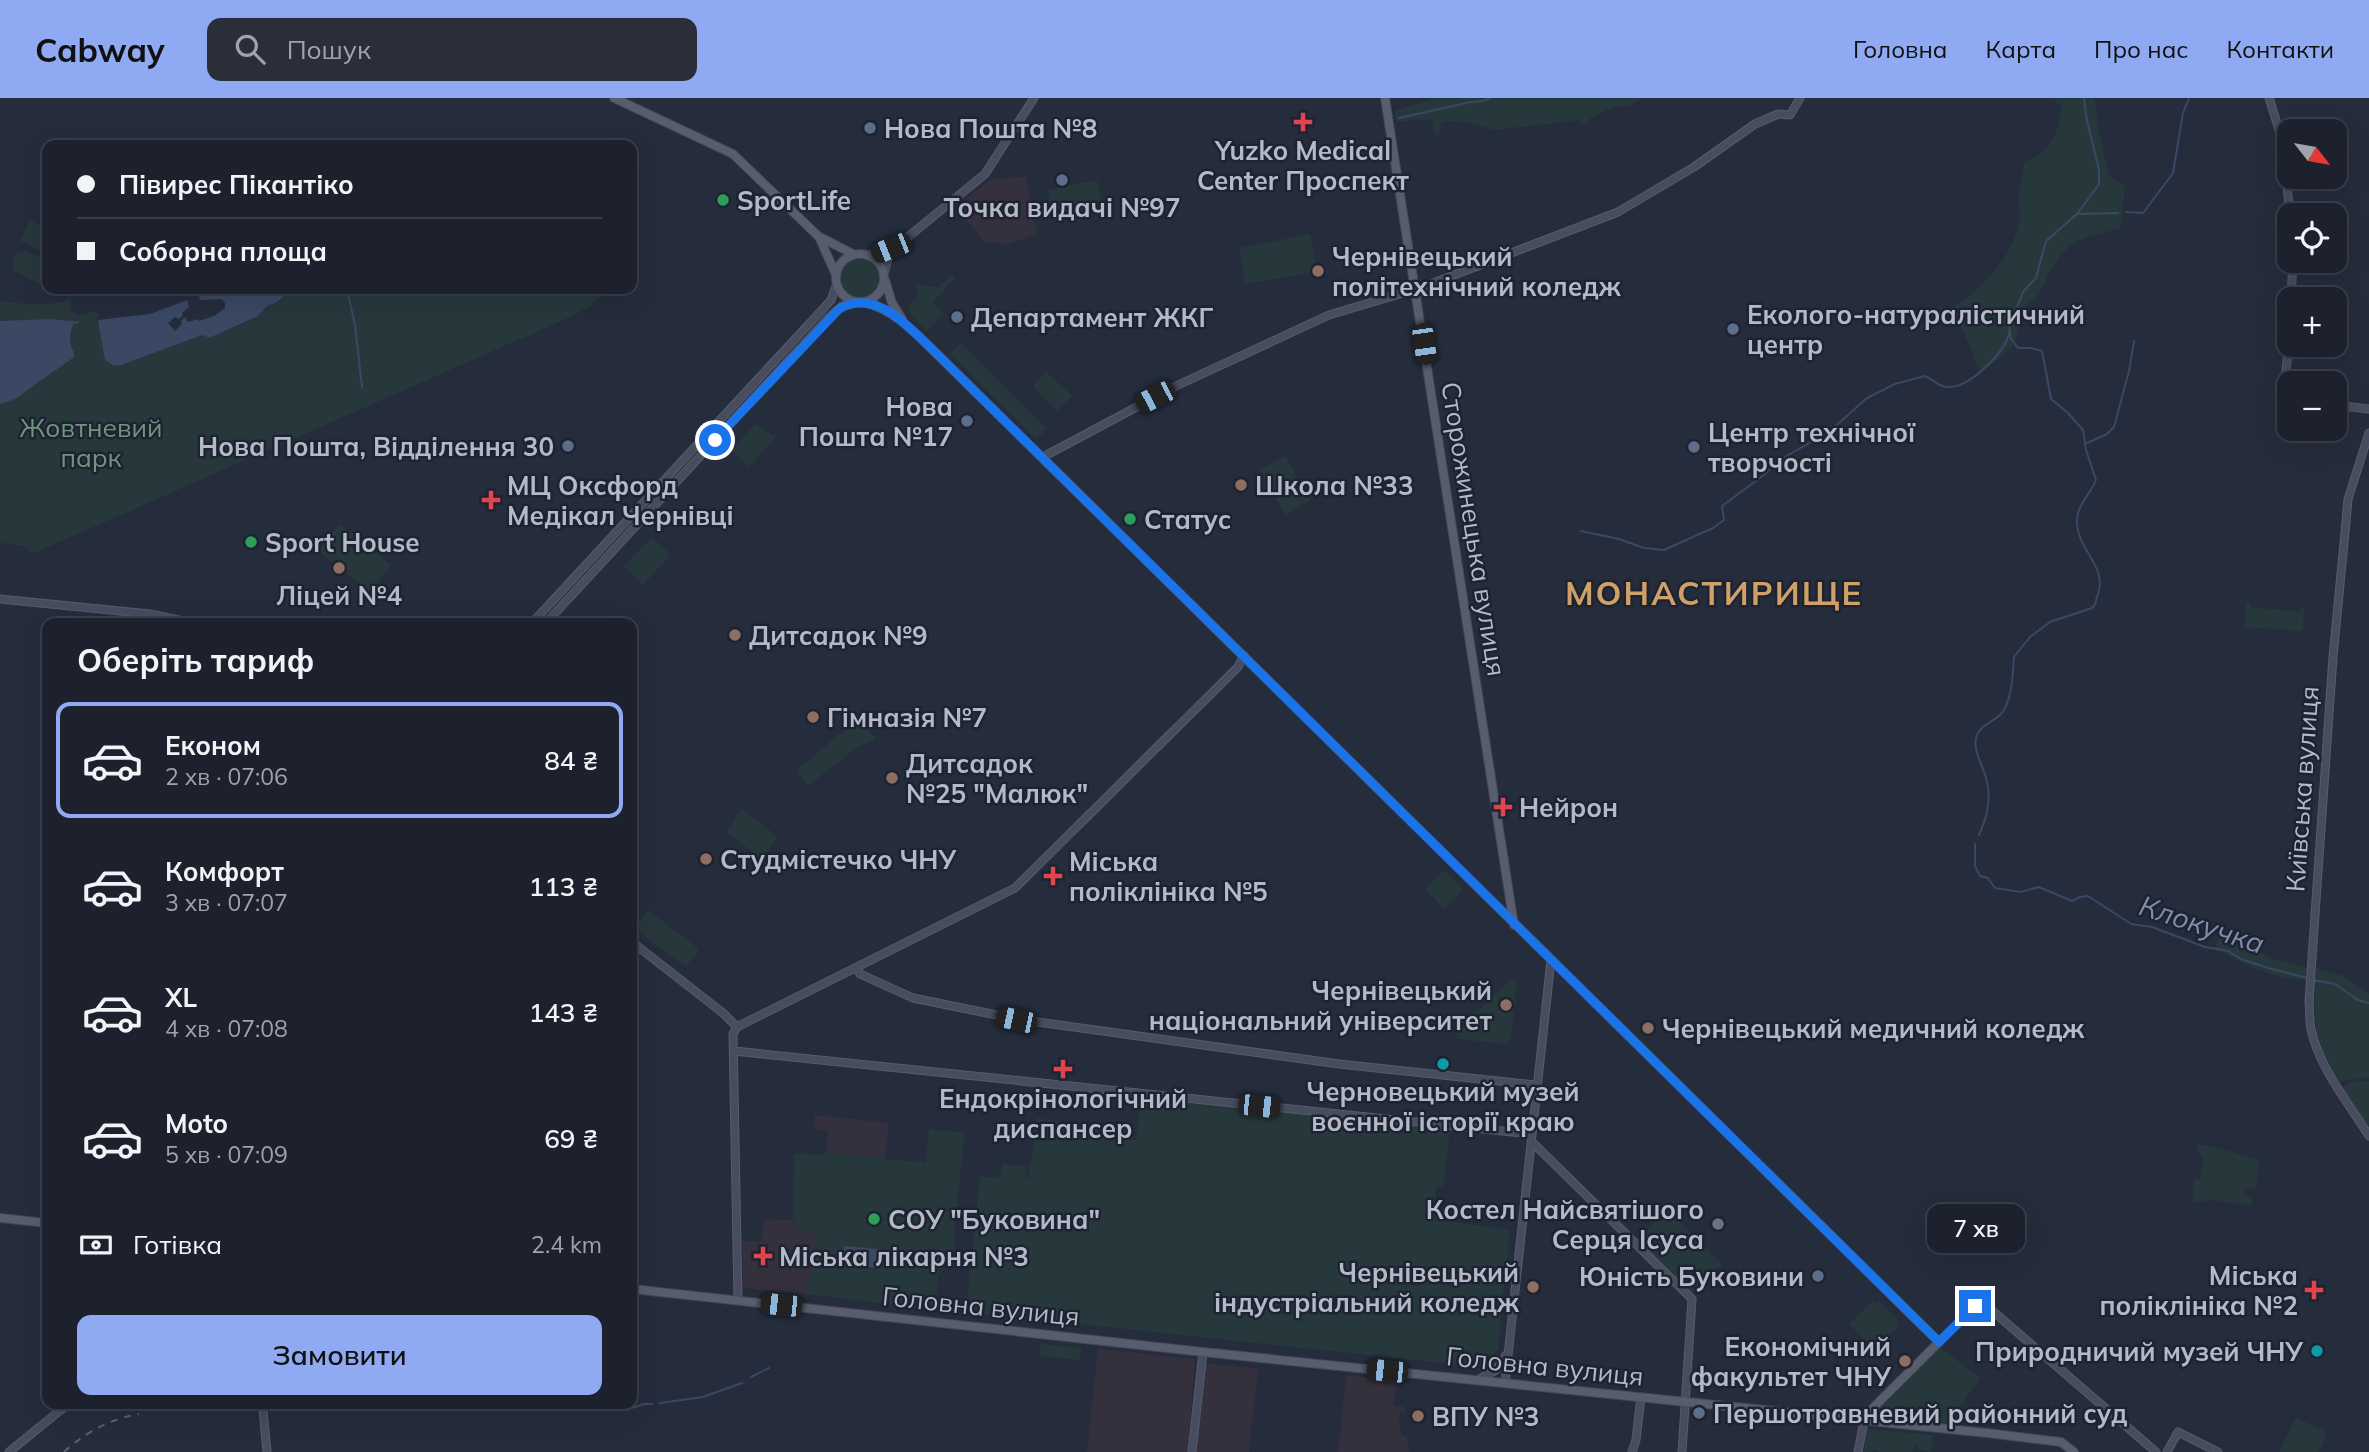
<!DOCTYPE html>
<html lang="uk">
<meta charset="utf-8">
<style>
:root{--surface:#1c212d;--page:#292e39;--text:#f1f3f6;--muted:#a0a3aa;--line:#3a3e49;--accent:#8fa9f2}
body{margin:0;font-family:Mulish,sans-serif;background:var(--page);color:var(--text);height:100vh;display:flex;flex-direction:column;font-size:26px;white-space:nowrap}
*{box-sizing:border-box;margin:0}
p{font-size:23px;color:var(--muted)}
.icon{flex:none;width:38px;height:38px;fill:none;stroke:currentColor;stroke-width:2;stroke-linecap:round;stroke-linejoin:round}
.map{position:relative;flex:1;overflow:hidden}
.details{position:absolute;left:42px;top:520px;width:595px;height:791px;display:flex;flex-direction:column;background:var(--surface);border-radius:14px;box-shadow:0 7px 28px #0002,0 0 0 2px var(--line)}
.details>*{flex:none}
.guide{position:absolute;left:42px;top:42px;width:595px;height:154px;border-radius:14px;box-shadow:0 7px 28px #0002,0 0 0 2px var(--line);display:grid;align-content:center;height:154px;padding:0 35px;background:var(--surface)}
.needle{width:46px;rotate:121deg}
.controls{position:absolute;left:2277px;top:21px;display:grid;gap:14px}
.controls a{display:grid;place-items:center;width:70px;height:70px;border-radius:14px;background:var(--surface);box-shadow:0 7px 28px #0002,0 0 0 2px var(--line);font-size:35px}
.end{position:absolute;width:32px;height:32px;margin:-16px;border:9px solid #1a73e8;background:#fff;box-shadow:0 0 0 4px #fff}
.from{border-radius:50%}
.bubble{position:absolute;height:49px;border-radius:14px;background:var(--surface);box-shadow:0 7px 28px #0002,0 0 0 2px var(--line);font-size:23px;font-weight:600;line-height:49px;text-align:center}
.car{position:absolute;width:21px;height:42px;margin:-21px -10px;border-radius:9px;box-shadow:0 0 5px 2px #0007;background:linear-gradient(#222 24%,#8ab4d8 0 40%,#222 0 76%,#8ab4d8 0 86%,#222 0)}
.guide b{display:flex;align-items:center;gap:24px;height:66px;font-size:26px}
.guide b+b{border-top:2px solid var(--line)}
.guide i{width:18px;height:18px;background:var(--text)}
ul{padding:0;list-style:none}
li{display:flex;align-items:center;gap:21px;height:116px;margin:0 14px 10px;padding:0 21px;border:4px solid transparent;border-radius:14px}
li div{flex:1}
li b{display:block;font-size:26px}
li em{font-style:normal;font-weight:600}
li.active{border-color:var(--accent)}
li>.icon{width:63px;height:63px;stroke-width:1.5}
h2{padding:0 35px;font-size:32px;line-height:84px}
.pay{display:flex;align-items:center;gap:18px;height:77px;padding:0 35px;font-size:26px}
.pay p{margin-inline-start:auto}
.primary-button{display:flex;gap:14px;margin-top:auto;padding:14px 35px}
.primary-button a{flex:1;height:80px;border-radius:14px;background:var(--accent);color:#111;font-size:28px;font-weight:600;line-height:80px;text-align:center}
header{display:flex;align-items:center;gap:42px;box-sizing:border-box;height:98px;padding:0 35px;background:var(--accent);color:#111}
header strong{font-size:33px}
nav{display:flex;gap:38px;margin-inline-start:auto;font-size:24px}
.search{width:490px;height:63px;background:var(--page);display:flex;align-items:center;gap:18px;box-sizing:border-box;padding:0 24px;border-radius:14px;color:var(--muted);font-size:26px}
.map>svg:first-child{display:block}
.medical{fill:#34303e}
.green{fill:#27383d}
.water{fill:#3b4864}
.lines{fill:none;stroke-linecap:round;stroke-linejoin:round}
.stream{stroke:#3b4864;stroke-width:2}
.secondary-casing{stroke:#575c6a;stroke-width:9}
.primary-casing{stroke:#424755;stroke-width:10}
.secondary{stroke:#474d5f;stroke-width:7}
.primary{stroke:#575d6c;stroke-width:8}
.rail{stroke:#5b6273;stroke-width:2;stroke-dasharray:7 7;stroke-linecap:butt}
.route{stroke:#1a73e8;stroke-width:9}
.health-dot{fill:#e0444e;stroke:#1e2331;stroke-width:2.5}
.service-dot{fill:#5c6f8a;stroke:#1e2331;stroke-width:2.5}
.leisure-dot{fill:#2e9e5b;stroke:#1e2331;stroke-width:2.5}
.education-dot{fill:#8d6e63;stroke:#1e2331;stroke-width:2.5}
.culture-dot{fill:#0f9aa8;stroke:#1e2331;stroke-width:2.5}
.worship-dot{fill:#6b7280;stroke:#1e2331;stroke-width:2.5}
.labels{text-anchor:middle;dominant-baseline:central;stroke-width:5;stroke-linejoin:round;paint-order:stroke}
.poi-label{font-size:26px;font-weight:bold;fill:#b4b9c7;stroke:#1e2331;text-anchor:start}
.park-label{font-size:26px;fill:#6d977c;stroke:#1e2331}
.street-label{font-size:26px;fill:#b4b9c7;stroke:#1e2331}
.water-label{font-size:28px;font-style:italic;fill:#7d8dad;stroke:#1e2331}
.district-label{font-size:33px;font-weight:bold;letter-spacing:2px;fill:#cfa168;stroke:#1e2331}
</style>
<header>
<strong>Cabway</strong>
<div class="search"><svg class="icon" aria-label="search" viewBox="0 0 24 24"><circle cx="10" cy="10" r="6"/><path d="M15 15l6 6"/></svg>Пошук</div>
<nav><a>Головна</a><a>Карта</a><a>Про нас</a><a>Контакти</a></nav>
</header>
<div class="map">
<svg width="2369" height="1354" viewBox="0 0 2369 1354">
<rect width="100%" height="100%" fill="#252c3c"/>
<path class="medical" d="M1026 79 1037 136 1008 146 985 144 960 115V105L992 81Z
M815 1017 889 1025 885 1060 826 1054 828 1033 814 1031Z
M764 1121 793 1122 798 1130 808 1131 818 1140 807 1196 744 1190 743 1188 742 1143 761 1144Z
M1098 1251 1195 1261 1188 1354H1087Z
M1205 1265 1258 1271 1249 1354H1196Z
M1351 1277 1397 1284 1393 1307 1405 1309 1406 1314 1399 1315 1400 1330 1402 1339H1407L1409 1354H1338L1346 1279Z"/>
<path class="green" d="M1434 0H1641L1631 8H1616L1590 20V23L1582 27 1580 22 1494 32C1479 25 1458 22 1441 24L1440 36 1434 38 1432 21 1396 24 1395 13Z
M2053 0H2095L2098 29 2109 78 2125 88 2121 130C2109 134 2096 135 2084 140 2057 152 2047 180 2035 204L2031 203C2010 224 2023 223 2015 244 2013 252 1989 267 1981 274L1975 265 1971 250 1952 210C1982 191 2012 160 2020 123 2021 116 2018 108 2019 101 2020 89 2023 76 2024 64 2049 57 2061 33 2061 9Z
M1097 82 1102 108 1051 118 1048 92Z
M30 122 47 130V156L20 143Z
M1310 136 1317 174 1245 186 1239 150Z
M25 153 47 162V190L14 173 13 160 17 155Z
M839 181a20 20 0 1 1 40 0a20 20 0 1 1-40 0Z
M952 177 955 180 933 204 944 216 926 233 912 218 908 208 917 200 916 187 938 189Z
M287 191H608L591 208 568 220 32 456 24 448 0 445V306C20 299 62 271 74 254 67 245 71 233 73 223L50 221 0 223V203C23 206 48 210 70 201L72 213 78 217 97 213 98 222 118 268 204 237 209 240C229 229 254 226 268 207 279 206 282 200 287 191Z
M961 245 1047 331 1036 341 950 256Z
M1046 275 1049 276 1072 298 1058 312H1056L1034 290V286Z
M755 326 776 339 749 369 732 352Z
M1285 358 1310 403 1285 417 1260 372Z
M676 377 675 379 542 522V520Z
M339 426 391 467 370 493 318 453Z
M652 439 668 454 670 458 643 487 624 468Z
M2246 504 2250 505 2251 509 2300 514 2301 510 2304 511 2303 533 2244 529Z
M859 620 876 641 856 650 808 688 796 673Z
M742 711 778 739 761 761 726 733Z
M1444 772 1463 792 1444 811 1425 791Z
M648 812 699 851 686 869 634 830Z
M2221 835 2272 861 2311 871 2308 882 2289 881 2256 871 2214 851Z
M2316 870 2344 878 2369 896V980H2355L2340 984C2312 945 2313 917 2316 870Z
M1510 881 1517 883 1511 942 1506 946 1458 941 1456 936 1467 925 1464 922 1473 913 1476 915Z
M2356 983H2369V1030L2342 989Z
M1141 999 1330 1018 1331 1021 1339 1019 1450 1031 1443 1089 1436 1088 1433 1121 1510 1132 1503 1197 1499 1203 1502 1210 1498 1251 1494 1256 1483 1259 1481 1269 966 1214 980 1078 999 1080 1001 1078 1002 1066 1026 1068 1025 1079 1029 1080 1036 1020 1128 1033V1041L1136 1042Z
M929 1031 965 1035 955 1122V1154L941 1153 935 1212 807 1196 818 1140 808 1131H798L793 1122 794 1055 823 1057 826 1054 926 1065Z
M2195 1046 2215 1049 2259 1062 2256 1091 2245 1090 2244 1097 2253 1102 2251 1108 2214 1102 2192 1104 2194 1081 2199 1082 2204 1064Z
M1667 1111 1722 1166 1693 1195 1638 1142Z
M1872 1203 1875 1206 1879 1203 1898 1222 1896 1225 1899 1228 1874 1252 1849 1226Z
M1040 1246 1081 1250 1080 1262 1039 1258Z
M1940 1250 1981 1280 1946 1327 1875 1320 1876 1315Z
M2296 1320 2325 1333 2326 1340 2319 1354H2279Z
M1867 1331 1933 1337 1931 1354 1917 1352 1919 1348 1914 1347 1912 1354H1879L1873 1352 1872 1354H1864Z"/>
<path class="water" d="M207 191H287C283 200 278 206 268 207L258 218 209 240 203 237 118 268 113 267 105 262 98 222 150 216 187 202 189 209 182 215 183 217 179 221 175 219 168 225 175 233 182 226 181 223 185 219 188 224 198 221 199 223 214 218 225 210V205L222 201 200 202 199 198 211 195Z
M50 221 74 223C71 232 67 245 74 254V259L15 301 0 306V223Z
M844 1148 879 1151 877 1170 842 1166Z"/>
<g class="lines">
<path class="stream" d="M1399 20 1471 4 1483 3 1490 0
M2126 114 2143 115 2173 75 2183 15 2189 0
M2077 116 2118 115
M347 191 355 227 362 289
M71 226 78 224
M2087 345 2107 336 2114 329 2129 273 2134 243
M1581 433 1619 441 1644 450 1664 452 1713 430 1724 422 1722 408 1764 377 1776 364 1830 333 1867 300 1895 286 1925 278C1934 282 1940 290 1950 289 1971 288 2006 254 2009 235
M1979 737C1987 719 1991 704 1987 684 1985 670 1971 652 1977 637 1980 628 1994 623 2001 616 2012 604 2013 574 2014 559L2030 539 2050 524 2092 510C2097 506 2095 503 2098 496 2108 467 2075 451 2077 421 2078 406 2091 395 2096 382L2086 352 2083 332 2068 315 2051 301 2042 253 2031 250H2018L2011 241 2008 221 2017 209 2023 194 2036 180 2046 143 2077 116 2099 86V72L2086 18 2084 0
M1975 746V768L1980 778 1988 780 1995 790 2020 794 2039 789 2072 803 2080 799 2088 798 2131 826 2152 829 2205 849 2228 853 2241 861 2268 870 2307 880
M2313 882 2335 886 2358 902 2369 905
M751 1279 769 1270
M660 1305 703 1299 742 1285
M626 1312 644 1306H652"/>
<defs>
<path id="secondary" d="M2269 0 2282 41 2290 117
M868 157 896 148
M884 176 888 160 897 148 985 76 1034 0
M2291 201 2293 163
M2289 244 2283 300 2289 301
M2334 307 2369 311
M2369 335 2348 401 2346 424 2333 559 2309 903C2310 912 2309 922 2311 931 2319 970 2348 1004 2369 1038
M1043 359 1176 288 1329 217 1423 189 1618 114 1694 69 1755 26 1778 16 1790 17 1800 0
M0 501 150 516 192 525
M532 525 821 213 831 202 837 186
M546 525 828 220 842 208 858 204
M632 844 723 915 737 929
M856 870 860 876 913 900 1016 921 1339 966 1536 987
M734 953 1531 1036
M1531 1043 1692 1201 1682 1354
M738 1202 733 936 737 929 1015 790 1238 569 1244 557
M1939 1244 1981 1203 2156 1354
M1478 1282 1496 1272 1506 1257
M1505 1285 1551 862
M9 1354 68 1306
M267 1354 263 1312 267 1306
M1192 1354 1203 1254
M1632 1354 1636 1342 1641 1299
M1858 1354 1864 1323
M2167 1354 2178 1334 2218 1354"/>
<path id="primary" d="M614 0 733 56 818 138 853 156
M1385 0 1514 827
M820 141 836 177
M836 180a24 24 0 1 1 48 0a24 24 0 1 1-48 0Z
M885 182 892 205 902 221
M863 204C896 212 917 237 941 260L1939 1244 1873 1310 1864 1323
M0 1120 47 1125
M632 1191 1203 1254 1987 1335 2061 1344 2074 1354"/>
</defs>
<use href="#secondary" class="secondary-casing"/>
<use href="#primary" class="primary-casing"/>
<use href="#secondary" class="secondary"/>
<use href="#primary" class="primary"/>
<path class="rail" d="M64 1354C86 1334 110 1321 139 1316"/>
</g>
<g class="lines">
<path class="route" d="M715 342 839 211C877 189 910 231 935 254L1939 1244 1975 1208"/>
</g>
<g class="health-dot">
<path d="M1299.5 13.5h7v7h7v7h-7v7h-7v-7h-7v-7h7z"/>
<path d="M487.5 391.5h7v7h7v7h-7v7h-7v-7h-7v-7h7z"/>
<path d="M1499.5 698.5h7v7h7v7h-7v7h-7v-7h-7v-7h7z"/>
<path d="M1049.5 767.5h7v7h7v7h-7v7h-7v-7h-7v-7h7z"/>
<path d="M1059.5 960.5h7v7h7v7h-7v7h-7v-7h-7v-7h7z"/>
<path d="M759.5 1147.5h7v7h7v7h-7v7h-7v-7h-7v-7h7z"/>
<path d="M2310.5 1181.5h7v7h7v7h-7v7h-7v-7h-7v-7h7z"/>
</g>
<g class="service-dot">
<circle cx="870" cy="30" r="7"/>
<circle cx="1062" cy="82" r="7"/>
<circle cx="957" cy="219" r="7"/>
<circle cx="1733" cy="231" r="7"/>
<circle cx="967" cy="323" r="7"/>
<circle cx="568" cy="348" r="7"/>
<circle cx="1694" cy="349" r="7"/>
<circle cx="1818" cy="1178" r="7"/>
<circle cx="1699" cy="1315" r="7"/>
</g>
<g class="leisure-dot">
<circle cx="723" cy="102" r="7"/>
<circle cx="1130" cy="421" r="7"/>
<circle cx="251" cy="444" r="7"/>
<circle cx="874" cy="1121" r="7"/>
</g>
<g class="education-dot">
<circle cx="1318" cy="173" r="7"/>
<circle cx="1241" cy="387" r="7"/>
<circle cx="339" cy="470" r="7"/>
<circle cx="735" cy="537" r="7"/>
<circle cx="813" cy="619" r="7"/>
<circle cx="892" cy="680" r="7"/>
<circle cx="706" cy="761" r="7"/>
<circle cx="1506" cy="907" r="7"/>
<circle cx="1648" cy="930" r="7"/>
<circle cx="1533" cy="1189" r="7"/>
<circle cx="1905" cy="1263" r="7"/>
<circle cx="1418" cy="1318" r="7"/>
</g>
<g class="culture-dot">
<circle cx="1443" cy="966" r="7"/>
<circle cx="2317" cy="1253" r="7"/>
</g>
<circle class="worship-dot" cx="1718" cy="1126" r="7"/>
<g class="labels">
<g class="poi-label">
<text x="884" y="30">Нова Пошта №8</text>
<text x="1303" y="52" text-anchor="middle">Yuzko Medical<tspan x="1303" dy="30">Center Проспект</tspan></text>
<text x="737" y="102">SportLife</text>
<text x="1062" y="109" text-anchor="middle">Точка видачі №97</text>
<text x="1332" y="158">Чернівецький<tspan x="1332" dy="30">політехнічний коледж</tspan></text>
<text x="1747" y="216">Еколого-натуралістичний<tspan x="1747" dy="30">центр</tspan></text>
<text x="971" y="219">Департамент ЖКГ</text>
<text x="953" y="308" text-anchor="end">Нова<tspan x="953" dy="30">Пошта №17</tspan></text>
<text x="1708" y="334">Центр технічної<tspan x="1708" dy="30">творчості</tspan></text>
<text x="554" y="348" text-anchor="end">Нова Пошта, Відділення 30</text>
<text x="507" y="387">МЦ Оксфорд<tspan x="507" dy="30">Медікал Чернівці</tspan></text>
<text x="1255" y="387">Школа №33</text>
<text x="1144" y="421">Статус</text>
<text x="265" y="444">Sport House</text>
<text x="339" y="497" text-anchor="middle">Ліцей №4</text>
<text x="749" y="537">Дитсадок №9</text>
<text x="827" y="619">Гімназія №7</text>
<text x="906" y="665">Дитсадок<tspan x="906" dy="30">№25 "Малюк"</tspan></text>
<text x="1519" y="709">Нейрон</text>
<text x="720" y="761">Студмістечко ЧНУ</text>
<text x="1069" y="763">Міська<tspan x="1069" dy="30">поліклініка №5</tspan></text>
<text x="1492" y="892" text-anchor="end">Чернівецький<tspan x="1492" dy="30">національний університет</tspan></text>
<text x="1662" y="930">Чернівецький медичний коледж</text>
<text x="1443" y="993" text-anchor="middle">Черновецький музей<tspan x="1443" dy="30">воєнної історії краю</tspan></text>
<text x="1063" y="1000" text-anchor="middle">Ендокрінологічний<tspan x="1063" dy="30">диспансер</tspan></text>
<text x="1704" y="1111" text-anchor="end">Костел Найсвятішого<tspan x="1704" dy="30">Серця Ісуса</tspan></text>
<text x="888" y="1121">СОУ "Буковина"</text>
<text x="779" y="1158">Міська лікарня №3</text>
<text x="1519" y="1174" text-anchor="end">Чернівецький<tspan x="1519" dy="30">індустріальний коледж</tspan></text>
<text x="2298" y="1177" text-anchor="end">Міська<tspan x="2298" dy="30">поліклініка №2</tspan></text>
<text x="1804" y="1178" text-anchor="end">Юність Буковини</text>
<text x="1891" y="1248" text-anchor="end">Економічний<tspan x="1891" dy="30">факультет ЧНУ</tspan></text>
<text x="2303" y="1253" text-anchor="end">Природничий музей ЧНУ</text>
<text x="1713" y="1315">Першотравневий районний суд</text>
<text x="1432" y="1318">ВПУ №3</text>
</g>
<g class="park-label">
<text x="91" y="329">Жовтневий<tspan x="91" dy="30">парк</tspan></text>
</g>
<g class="street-label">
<text transform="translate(1474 431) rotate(81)">Сторожинецька вулиця</text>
<text transform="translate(2302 691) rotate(-86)">Київська вулиця</text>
<text transform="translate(981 1208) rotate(6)">Головна вулиця</text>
<text transform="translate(1545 1268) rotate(6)">Головна вулиця</text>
</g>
<g class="water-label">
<text transform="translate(2202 826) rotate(18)">Клокучка</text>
</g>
<g class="district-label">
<text x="1714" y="494">МОНАСТИРИЩЕ</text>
</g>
</g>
</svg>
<div class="controls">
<a><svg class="needle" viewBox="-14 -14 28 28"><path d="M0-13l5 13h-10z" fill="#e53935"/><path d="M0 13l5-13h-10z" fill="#a0a3aa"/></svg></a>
<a><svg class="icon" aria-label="locate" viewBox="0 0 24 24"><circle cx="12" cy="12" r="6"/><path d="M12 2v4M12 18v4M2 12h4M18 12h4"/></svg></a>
<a>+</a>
<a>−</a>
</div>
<i class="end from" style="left:715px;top:342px"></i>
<i class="end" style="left:1975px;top:1208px"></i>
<div class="bubble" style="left:1927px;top:1106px;width:98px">7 хв</div>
<i class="car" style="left:891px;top:150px;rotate:248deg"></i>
<i class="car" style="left:1424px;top:246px;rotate:172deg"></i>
<i class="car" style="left:1155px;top:299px;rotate:243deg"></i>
<i class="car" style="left:1016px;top:922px;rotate:282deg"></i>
<i class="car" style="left:1259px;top:1008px;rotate:96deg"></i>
<i class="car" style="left:781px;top:1207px;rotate:276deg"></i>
<i class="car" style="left:1387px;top:1273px;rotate:276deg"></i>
<div class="guide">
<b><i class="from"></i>Півирес Пікантіко</b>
<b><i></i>Соборна площа</b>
</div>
<section class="details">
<h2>Оберіть тариф</h2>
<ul>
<li class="active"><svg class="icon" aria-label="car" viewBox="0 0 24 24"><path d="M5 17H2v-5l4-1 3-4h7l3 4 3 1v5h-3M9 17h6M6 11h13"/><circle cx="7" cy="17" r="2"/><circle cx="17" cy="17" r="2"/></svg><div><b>Економ</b><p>2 хв · 07:06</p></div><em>84 ₴</em></li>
<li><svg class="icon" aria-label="car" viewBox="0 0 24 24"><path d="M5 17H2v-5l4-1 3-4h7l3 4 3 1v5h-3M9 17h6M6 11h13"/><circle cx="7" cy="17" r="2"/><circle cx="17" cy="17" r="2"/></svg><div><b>Комфорт</b><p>3 хв · 07:07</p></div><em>113 ₴</em></li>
<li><svg class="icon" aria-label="car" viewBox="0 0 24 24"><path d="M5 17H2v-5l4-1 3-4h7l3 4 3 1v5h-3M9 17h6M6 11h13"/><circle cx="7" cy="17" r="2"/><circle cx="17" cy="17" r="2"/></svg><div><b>XL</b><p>4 хв · 07:08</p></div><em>143 ₴</em></li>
<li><svg class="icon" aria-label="car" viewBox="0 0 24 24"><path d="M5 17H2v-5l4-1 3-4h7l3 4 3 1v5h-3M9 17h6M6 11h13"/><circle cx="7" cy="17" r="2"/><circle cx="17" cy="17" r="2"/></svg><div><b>Moto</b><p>5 хв · 07:09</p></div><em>69 ₴</em></li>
</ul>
<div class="pay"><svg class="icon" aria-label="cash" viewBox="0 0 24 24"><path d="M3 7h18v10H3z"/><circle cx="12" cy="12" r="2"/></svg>Готівка<p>2.4 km</p></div>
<div class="primary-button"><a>Замовити</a></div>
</section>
</div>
